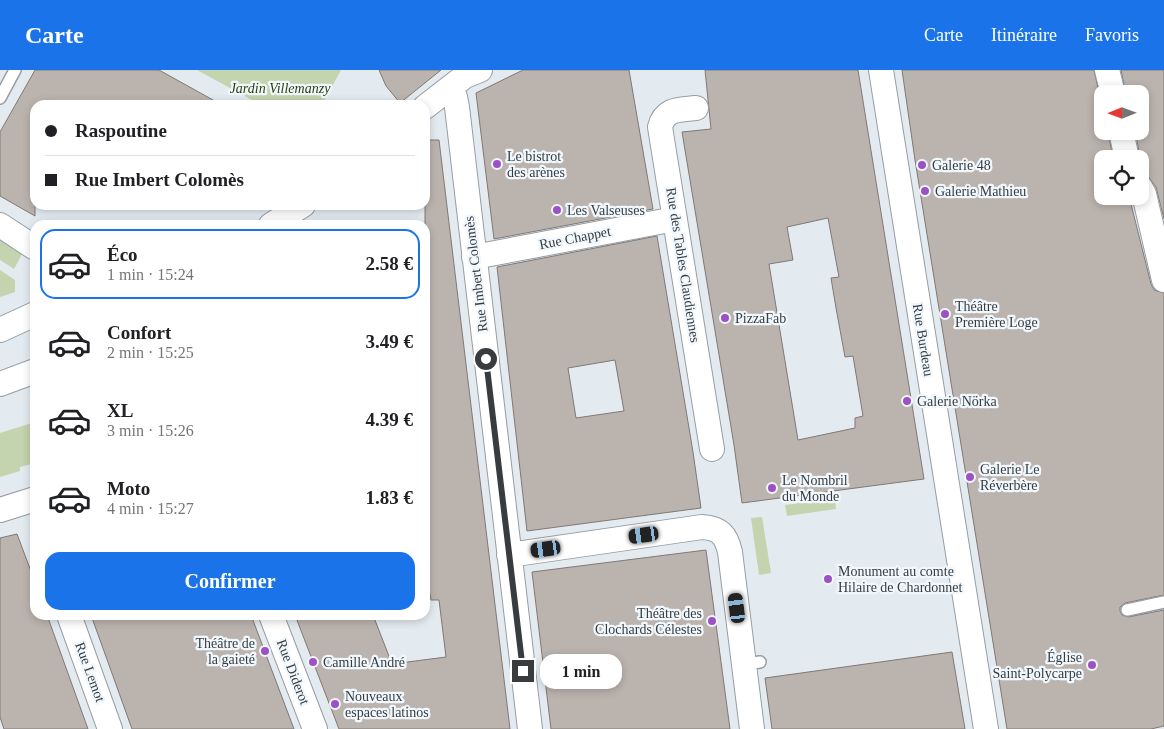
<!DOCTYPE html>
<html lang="fr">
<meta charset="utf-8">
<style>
:root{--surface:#fff;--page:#f6f6f6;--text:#202124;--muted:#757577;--line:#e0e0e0;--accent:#1a73e8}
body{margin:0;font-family:"Times New Roman",serif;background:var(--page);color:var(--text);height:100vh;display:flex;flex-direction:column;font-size:19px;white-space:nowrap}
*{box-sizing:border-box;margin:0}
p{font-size:16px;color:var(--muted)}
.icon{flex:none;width:28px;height:28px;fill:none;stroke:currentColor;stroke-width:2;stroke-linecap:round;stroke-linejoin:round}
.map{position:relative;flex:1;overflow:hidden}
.sheet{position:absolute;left:30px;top:150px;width:400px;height:400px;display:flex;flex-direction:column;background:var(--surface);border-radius:15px;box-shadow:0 2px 8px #0003}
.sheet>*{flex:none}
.guide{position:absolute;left:30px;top:30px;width:400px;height:110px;border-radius:15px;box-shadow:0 2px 8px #0003;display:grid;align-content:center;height:110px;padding:0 15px;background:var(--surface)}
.needle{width:32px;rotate:269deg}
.controls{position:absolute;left:1094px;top:15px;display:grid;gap:10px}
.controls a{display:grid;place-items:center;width:55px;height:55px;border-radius:10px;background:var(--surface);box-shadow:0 2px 8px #0003;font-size:25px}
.end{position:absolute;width:22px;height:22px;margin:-11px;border:6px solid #393c3f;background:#fff;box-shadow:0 0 0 2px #fff}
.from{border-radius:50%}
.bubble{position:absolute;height:35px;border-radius:15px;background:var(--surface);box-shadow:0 2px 8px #0003;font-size:16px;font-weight:700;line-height:35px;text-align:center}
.car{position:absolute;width:15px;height:30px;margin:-15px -8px;border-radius:6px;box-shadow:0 0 4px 1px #0007;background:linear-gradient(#222 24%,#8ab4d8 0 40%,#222 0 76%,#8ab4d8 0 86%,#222 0)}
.guide b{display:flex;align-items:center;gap:18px;height:48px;font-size:19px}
.guide b+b{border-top:1px solid var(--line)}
.guide i{width:12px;height:12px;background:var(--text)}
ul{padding:9px 0 0;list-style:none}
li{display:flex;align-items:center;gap:15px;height:70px;margin:0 10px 8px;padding:0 5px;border:2px solid transparent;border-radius:15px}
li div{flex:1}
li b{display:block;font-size:19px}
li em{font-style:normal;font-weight:700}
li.active{border-color:var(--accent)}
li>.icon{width:45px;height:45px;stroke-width:1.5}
.primary-button{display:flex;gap:10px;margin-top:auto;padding:10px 15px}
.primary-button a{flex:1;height:58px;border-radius:15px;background:var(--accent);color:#fff;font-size:20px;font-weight:700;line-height:58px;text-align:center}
header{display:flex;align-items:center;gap:30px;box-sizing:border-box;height:70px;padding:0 25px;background:var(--accent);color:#fff}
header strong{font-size:24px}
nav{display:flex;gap:28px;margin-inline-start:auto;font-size:18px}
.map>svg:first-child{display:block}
.green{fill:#c4d4ae}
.building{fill:#bbb3ae;stroke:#807874;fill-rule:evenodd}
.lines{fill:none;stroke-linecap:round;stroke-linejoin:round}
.service-casing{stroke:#969da3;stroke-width:14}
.minor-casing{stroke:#969da3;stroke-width:26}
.service{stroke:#fff;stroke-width:11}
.minor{stroke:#fff;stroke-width:24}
.route{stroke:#393c3f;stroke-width:6}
.poi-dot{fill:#9d52c4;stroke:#f0f8fe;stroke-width:2}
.labels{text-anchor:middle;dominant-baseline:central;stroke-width:4.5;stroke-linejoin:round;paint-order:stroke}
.park-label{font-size:14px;font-style:italic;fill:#30400e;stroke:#f0f8fe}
.poi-label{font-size:14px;fill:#393c3f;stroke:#f0f8fe;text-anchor:start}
.street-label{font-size:14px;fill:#393c3f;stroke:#f0f8fe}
</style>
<header>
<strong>Carte</strong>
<nav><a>Carte</a><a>Itinéraire</a><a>Favoris</a></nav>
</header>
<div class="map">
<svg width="1164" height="659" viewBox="0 0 1164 659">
<rect width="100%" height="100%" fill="#e3ebf1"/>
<path class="green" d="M197 0H341L322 35H261Z
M0 168 23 182 14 199 0 190Z
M0 200 15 210V222L0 227Z
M35 352V393L20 397V401L0 407V363Z
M835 428 836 439 787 446 785 435Z
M762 447 771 503 759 505 751 448Z"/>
<path class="building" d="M35 0H159L222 35H35V146L0 126V62Z
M379 0H441L400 33 386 16Z
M523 0H629L653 139 494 169 476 23Z
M705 0H858L924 409 742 433 734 375 682 62 711 59ZM828 148 839 207 831 208 836 238 845 287 853 286 863 346 855 348V358L798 370 769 194 793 190 787 157Z
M902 0H1094L1100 27 1102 33V61H1108L1113 89H1102V126H1129L1151 214 1154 220 1164 223V525L1125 533 1120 537V541L1122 545 1128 547 1164 540V656L1151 659H1007L915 90Z
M1121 0H1164V149L1156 117 1147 105 1140 103V86L1135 61H1140V24H1126Z
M425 70H439L510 659H339L295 545H373L392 594 446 587 439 530H431L425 497V479L429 478 425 459Z
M657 166 693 382 701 438 527 461 497 197ZM615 290 624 341 576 348 568 298Z
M17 464 35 512V545H47L88 659H4L0 647V468Z
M706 480 730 659H551L532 502Z
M91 545H251L294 659H132Z
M952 582 965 659H772L765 608Z"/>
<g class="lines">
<defs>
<path id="service" d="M0 28 15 0
M1127 540 1164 532
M744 594 760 592"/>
<path id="minor" d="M881 0 986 659
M1107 0 1113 24
M450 18 455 27 457 37 530 659
M425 37 465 6 480 0
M696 38C679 40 665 38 660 57L712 379
M1121 61 1127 89
M1140 117 1144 124 1164 210
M0 155 35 178
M271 155 303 135
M474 187 675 149
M0 260 35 244
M0 314 35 301
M0 440 35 429
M509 485 702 457C720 458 726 465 730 482L752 659
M69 545 110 659
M271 545 315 659"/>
</defs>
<use href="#service" class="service-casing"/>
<use href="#minor" class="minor-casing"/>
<use href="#service" class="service"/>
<use href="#minor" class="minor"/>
</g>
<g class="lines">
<path class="route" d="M486 289 523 601"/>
</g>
<g class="poi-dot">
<circle cx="497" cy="94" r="5"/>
<circle cx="922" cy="95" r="5"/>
<circle cx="925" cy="121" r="5"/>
<circle cx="557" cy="140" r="5"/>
<circle cx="945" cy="244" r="5"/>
<circle cx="725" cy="248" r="5"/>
<circle cx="907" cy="331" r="5"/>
<circle cx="970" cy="407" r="5"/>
<circle cx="772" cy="418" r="5"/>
<circle cx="828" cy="509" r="5"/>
<circle cx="712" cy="551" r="5"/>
<circle cx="265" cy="581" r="5"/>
<circle cx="313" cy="592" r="5"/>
<circle cx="1092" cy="595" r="5"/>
<circle cx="335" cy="634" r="5"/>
</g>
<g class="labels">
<g class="park-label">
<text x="280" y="18">Jardin Villemanzy</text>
</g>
<g class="poi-label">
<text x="507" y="86">Le bistrot<tspan x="507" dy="16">des arènes</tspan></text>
<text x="932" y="95">Galerie 48</text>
<text x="935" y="121">Galerie Mathieu</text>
<text x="567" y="140">Les Valseuses</text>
<text x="955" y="236">Théâtre<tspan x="955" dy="16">Première Loge</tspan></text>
<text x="735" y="248">PizzaFab</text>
<text x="917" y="331">Galerie Nörka</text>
<text x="980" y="399">Galerie Le<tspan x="980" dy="16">Réverbère</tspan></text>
<text x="782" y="410">Le Nombril<tspan x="782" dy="16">du Monde</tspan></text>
<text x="838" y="501">Monument au comte<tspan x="838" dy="16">Hilaire de Chardonnet</tspan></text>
<text x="702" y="543" text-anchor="end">Théâtre des<tspan x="702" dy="16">Clochards Célestes</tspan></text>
<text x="255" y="573" text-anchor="end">Théâtre de<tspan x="255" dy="16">la gaieté</tspan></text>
<text x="1082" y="587" text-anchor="end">Église<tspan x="1082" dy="16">Saint-Polycarpe</tspan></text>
<text x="323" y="592">Camille André</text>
<text x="345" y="626">Nouveaux<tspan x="345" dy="16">espaces latinos</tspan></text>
</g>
<g class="street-label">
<text transform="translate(575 168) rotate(-11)">Rue Chappet</text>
<text transform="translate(683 195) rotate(81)">Rue des Tables Claudiennes</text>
<text transform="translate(476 204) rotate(-97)">Rue Imbert Colomès</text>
<text transform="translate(923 270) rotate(81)">Rue Burdeau</text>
<text transform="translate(90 602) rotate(70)">Rue Lemot</text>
<text transform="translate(293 602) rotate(69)">Rue Diderot</text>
</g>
</g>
</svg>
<div class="controls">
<a><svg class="needle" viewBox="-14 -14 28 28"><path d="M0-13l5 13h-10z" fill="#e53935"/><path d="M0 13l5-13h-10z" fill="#757577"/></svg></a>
<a><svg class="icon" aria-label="locate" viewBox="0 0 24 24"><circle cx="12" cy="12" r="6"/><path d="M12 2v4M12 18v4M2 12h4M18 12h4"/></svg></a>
</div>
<i class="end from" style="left:486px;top:289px"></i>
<i class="end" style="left:523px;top:601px"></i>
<div class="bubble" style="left:540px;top:584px;width:82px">1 min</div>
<i class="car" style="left:644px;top:465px;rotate:262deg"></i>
<i class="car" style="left:546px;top:479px;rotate:262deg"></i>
<i class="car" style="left:737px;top:538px;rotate:353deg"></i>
<div class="guide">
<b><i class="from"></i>Raspoutine</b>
<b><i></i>Rue Imbert Colomès</b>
</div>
<section class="sheet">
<ul>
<li class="active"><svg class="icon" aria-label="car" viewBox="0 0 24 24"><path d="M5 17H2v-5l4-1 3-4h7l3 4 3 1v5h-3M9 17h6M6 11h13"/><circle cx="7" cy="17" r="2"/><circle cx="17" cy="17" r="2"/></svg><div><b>Éco</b><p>1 min · 15:24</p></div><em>2.58 €</em></li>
<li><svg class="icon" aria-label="car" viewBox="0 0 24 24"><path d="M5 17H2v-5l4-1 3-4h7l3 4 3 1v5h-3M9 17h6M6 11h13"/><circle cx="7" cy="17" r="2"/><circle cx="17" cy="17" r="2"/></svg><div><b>Confort</b><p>2 min · 15:25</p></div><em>3.49 €</em></li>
<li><svg class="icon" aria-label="car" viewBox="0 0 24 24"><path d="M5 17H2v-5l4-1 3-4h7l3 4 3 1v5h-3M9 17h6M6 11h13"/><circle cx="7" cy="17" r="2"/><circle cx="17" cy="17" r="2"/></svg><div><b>XL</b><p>3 min · 15:26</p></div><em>4.39 €</em></li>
<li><svg class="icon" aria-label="car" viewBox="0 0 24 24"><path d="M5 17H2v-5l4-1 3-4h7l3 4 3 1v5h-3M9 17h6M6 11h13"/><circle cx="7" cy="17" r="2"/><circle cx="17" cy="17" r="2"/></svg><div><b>Moto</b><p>4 min · 15:27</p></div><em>1.83 €</em></li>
</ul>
<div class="primary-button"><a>Confirmer</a></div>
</section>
</div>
